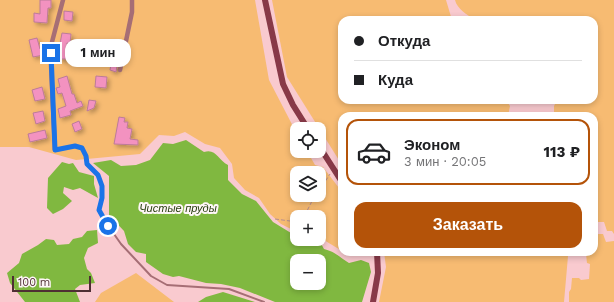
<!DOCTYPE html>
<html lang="ru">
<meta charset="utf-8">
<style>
:root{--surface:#fff;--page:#f2f2f2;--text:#202124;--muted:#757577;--line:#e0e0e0;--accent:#b45309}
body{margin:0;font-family:"Work Sans",sans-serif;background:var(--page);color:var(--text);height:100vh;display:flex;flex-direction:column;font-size:15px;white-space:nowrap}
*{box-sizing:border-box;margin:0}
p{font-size:13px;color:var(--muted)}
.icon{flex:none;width:22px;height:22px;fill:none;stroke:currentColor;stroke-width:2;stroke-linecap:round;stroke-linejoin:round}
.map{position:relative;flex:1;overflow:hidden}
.drawer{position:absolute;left:338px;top:112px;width:260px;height:144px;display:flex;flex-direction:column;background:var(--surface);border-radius:12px;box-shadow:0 2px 6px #0003}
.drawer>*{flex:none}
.banner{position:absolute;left:338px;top:16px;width:260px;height:88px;border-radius:12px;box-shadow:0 2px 6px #0003;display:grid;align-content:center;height:88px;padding:0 16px;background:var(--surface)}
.controls{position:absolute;left:290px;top:122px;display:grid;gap:8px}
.controls a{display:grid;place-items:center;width:36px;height:36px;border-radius:8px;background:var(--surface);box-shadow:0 2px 6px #0003;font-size:20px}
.scale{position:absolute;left:12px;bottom:10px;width:79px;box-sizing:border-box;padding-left:4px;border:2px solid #4e2f33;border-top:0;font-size:11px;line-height:14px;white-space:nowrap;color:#4e2f33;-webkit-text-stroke:3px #fef6f7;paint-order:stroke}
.end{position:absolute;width:18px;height:18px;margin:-9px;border:5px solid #1a73e8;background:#fff;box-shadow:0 0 0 2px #fff}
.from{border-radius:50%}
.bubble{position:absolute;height:28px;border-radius:12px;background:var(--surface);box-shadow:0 2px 6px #0003;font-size:13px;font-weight:700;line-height:28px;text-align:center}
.banner b{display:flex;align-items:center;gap:14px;height:38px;font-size:15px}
.banner b+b{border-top:1px solid var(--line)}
.banner i{width:10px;height:10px;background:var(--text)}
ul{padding:7px 0 0;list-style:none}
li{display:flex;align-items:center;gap:12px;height:66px;margin:0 8px 6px;padding:0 8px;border:2px solid transparent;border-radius:12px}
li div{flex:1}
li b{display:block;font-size:15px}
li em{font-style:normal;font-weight:700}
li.selected{border-color:var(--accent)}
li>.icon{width:36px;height:36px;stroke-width:1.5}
.button{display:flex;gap:8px;margin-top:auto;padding:8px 16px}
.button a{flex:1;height:46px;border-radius:12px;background:var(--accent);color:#fff;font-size:16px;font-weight:700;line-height:46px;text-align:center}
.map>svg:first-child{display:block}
.green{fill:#f7bb72;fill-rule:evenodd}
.water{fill:#80b840;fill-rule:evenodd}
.building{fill:#f392c0;stroke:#bc7b98;filter:url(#shadow)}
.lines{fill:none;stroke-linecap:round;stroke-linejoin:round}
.path{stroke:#b58c91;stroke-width:1;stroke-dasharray:4 2;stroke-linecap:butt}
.lane{stroke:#a66e75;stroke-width:2}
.street{stroke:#a66e75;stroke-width:4.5}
.secondary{stroke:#883948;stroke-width:6}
.route{stroke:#1a73e8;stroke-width:5}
.labels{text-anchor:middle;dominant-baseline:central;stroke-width:4;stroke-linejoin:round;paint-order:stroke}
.water-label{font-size:11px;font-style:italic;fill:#293f10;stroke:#fef6f7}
</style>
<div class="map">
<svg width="614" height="302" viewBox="0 0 614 302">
<defs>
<filter id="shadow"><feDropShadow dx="2.5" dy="2.5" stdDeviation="2" flood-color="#0004"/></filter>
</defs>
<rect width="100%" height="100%" fill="#f9cacf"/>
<path class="green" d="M0 0H255L269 80 297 134V151H307L315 165 323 167 342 192V251L319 237V217H297V231L291 229 281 224 270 214 259 198 245 190 234 178 232 164 220 148 205 144 185 132 174 136 159 135 140 154 76 160 29 147H0ZM297 173H319V195H297Z
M272 0H446L452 20H342V100H506L510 106 508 116H342V165L287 77Z
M455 0H614V234L612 231H607L604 222H594V116H558V114L554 112V106L557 100H594V20H474C467 14 457 9 455 0Z
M597 234H603L606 242 614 241V302H569V292L571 289 572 278H579L581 280 589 279 590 264 587 263 586 254 583 252H594V235Z
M384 252H562L568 256 564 302H379L386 267Z
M136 273 174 302H95L101 293Z"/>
<path class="water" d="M186 140 204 152C216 148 218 160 228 165V180L242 194 256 201 273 222 291 233 297 235V239C309 239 318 236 324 249 336 252 339 257 349 263L361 260 369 263 371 272 362 302H275L240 288 221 284 206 283 179 276 173 277 163 274 146 262V254L136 252 128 244 124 231 109 215V176L93 163 111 160 121 166 136 165 150 160 163 143 173 144ZM297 261H319V283H297Z
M62 162 69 164 73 163 79 172 94 176V184L98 198 80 188 73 190 64 187 63 193 72 201 63 209 53 214 47 208 48 178Z
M97 230 98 243 88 248 84 258 87 269 91 273 95 283 80 285 75 289 80 302H25L10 283 7 273 19 263 22 254 38 245 46 239 54 240 57 245 69 244 73 239 82 237 87 231Z
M223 292 255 302H198L206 297Z"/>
<path class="building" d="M40 0H51V8H48L47 23 34 22V13L40 14Z
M64 11 73 12 72 21 64 20Z
M62 33 71 34 70 44 67 43 68 59H59L58 49H59Z
M37 38 40 49 42 48 44 55 33 57 29 40Z
M111 45 117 46 115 55 109 54Z
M112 59 118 60 116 72 110 70Z
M67 76 72 94H74L77 103 81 101 83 106 70 111 71 115 60 118 58 109 66 106 62 93 58 94 56 88 60 87 58 79Z
M96 76 107 77 106 88 95 87Z
M42 87 45 99 35 101 32 90Z
M89 100 96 101 94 108 87 111Z
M43 111 45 121 36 124 33 113Z
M119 117 125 118 124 122H128L127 128 132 129 130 139 138 140V145L114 144Z
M79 121 82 129 75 132 72 124Z
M45 130 47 138 30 142 28 134Z"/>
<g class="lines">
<path class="path" d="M319 191 330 174
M298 217 306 213 315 195
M275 219 290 221 297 218"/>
<path class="lane" d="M55 150 75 146 82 148 86 156 87 165 98 175 102 186V198L99 210 102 217 121 244 151 276 167 285 229 289 264 302"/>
<path class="street" d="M120 70 132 12V0
M55 150 51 65 52 42 63 0"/>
<path class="secondary" d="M265 0 283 84 293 105 308 129
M319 146 342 182
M373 302 378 273 377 252"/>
</g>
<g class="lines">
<path class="route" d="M51 53 55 150 75 146 82 148 86 156 87 164 98 175 102 186V198L99 210 108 226"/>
</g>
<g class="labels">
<g class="water-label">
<text x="178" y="208">Чистые пруды</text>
</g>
</g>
</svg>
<div class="controls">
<a><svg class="icon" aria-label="locate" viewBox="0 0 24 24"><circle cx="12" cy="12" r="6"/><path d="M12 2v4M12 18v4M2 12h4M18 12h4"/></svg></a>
<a><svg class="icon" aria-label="layers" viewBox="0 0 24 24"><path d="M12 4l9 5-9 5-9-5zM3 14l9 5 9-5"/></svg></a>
<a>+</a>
<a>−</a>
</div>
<div class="scale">100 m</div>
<i class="end from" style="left:108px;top:226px"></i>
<i class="end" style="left:51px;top:53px"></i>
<div class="bubble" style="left:65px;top:39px;width:66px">1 мин</div>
<div class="banner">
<b><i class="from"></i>Откуда</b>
<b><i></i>Куда</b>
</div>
<section class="drawer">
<ul>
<li class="selected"><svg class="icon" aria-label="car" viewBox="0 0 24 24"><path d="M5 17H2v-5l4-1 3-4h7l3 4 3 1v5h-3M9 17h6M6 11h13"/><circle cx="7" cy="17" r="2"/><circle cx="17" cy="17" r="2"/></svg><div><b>Эконом</b><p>3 мин · 20:05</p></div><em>113 ₽</em></li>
</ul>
<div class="button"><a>Заказать</a></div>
</section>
</div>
